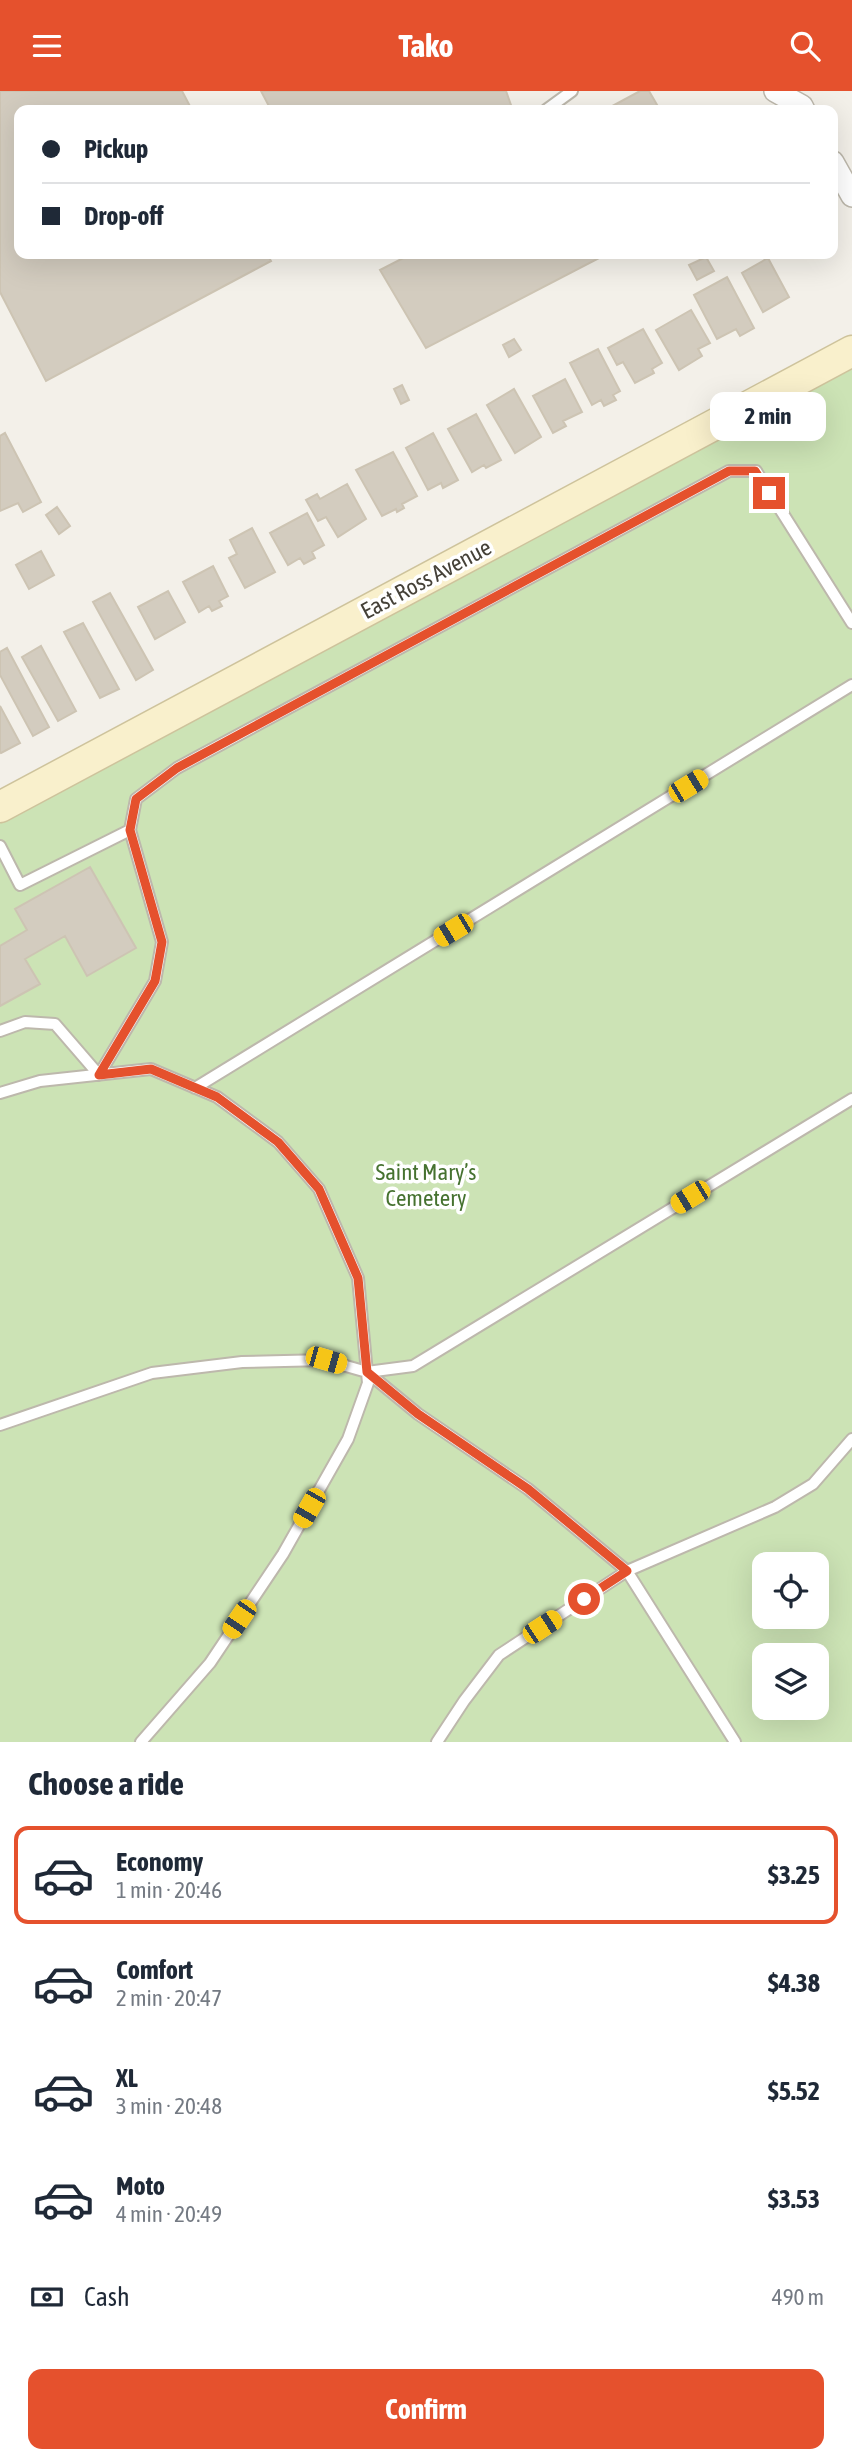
<!DOCTYPE html>
<meta charset="utf-8">
<style>
:root{--surface:#fff;--page:#f6f6f7;--text:#1f2937;--muted:#747a83;--line:#e0e1e3;--accent:#e5512d}
body{margin:0;font-family:"Asap Condensed",sans-serif;background:var(--page);color:var(--text);height:100vh;display:flex;flex-direction:column;font-size:26px;white-space:nowrap}
*{box-sizing:border-box;margin:0}
p{font-size:23px;color:var(--muted)}
.icon{flex:none;width:38px;height:38px;fill:none;stroke:currentColor;stroke-width:2;stroke-linecap:round;stroke-linejoin:round}
.map{position:relative;height:1651px;overflow:hidden}
.panel{display:flex;flex-direction:column;background:var(--surface);flex:1}
.panel>*{flex:none}
.hud{position:absolute;left:14px;top:14px;width:824px;height:154px;border-radius:14px;box-shadow:0 7px 28px #0002;display:grid;align-content:center;height:154px;padding:0 28px;background:var(--surface)}
.buttons{position:absolute;left:752px;top:1461px;display:grid;gap:14px}
.buttons a{display:grid;place-items:center;width:77px;height:77px;border-radius:14px;background:var(--surface);box-shadow:0 7px 28px #0002;font-size:35px}
.end{position:absolute;width:32px;height:32px;margin:-16px;border:9px solid #e5512d;background:#fff;box-shadow:0 0 0 4px #fff}
.from{border-radius:50%}
.bubble{position:absolute;height:49px;border-radius:14px;background:var(--surface);box-shadow:0 7px 28px #0002;font-size:23px;font-weight:700;line-height:49px;text-align:center}
.car{position:absolute;width:21px;height:42px;margin:-21px -10px;border-radius:9px;box-shadow:0 0 5px 2px #0007;background:linear-gradient(#f5c518 24%,#345 0 40%,#f5c518 0 76%,#345 0 86%,#f5c518 0)}
.hud b{display:flex;align-items:center;gap:24px;height:66px;font-size:26px}
.hud b+b{border-top:2px solid var(--line)}
.hud i{width:18px;height:18px;background:var(--text)}
ul{padding:0;list-style:none}
li{display:flex;align-items:center;gap:21px;height:98px;margin:0 14px 10px;padding:0 14px;border:4px solid transparent;border-radius:14px}
li div{flex:1}
li b{display:block;font-size:26px}
li em{font-style:normal;font-weight:700}
li.current{border-color:var(--accent)}
li>.icon{width:63px;height:63px;stroke-width:1.5}
h2{padding:0 28px;font-size:32px;line-height:84px}
.pay{display:flex;align-items:center;gap:18px;height:77px;padding:0 28px;font-size:26px}
.pay p{margin-inline-start:auto}
.primary-button{display:flex;gap:14px;margin-top:auto;padding:14px 28px}
.primary-button a{flex:1;height:80px;border-radius:14px;background:var(--accent);color:#fff;font-size:28px;font-weight:700;line-height:80px;text-align:center}
header{display:flex;justify-content:space-between;align-items:center;height:91px;padding:0 28px;background:var(--accent);color:#fff;font-size:32px;font-weight:700}
.map>svg:first-child{display:block}
.green{fill:#cce3b5;fill-rule:evenodd}
.building{fill:#d3ccbf;stroke:#cdc4b3;stroke-width:2}
.lines{fill:none;stroke-linecap:round;stroke-linejoin:round}
.lane-casing{stroke:#bdb8ac;stroke-width:14}
.street-casing{stroke:#bdb8ac;stroke-width:24}
.secondary-casing{stroke:#cec39c;stroke-width:33}
.lane{stroke:#fff;stroke-width:10}
.street{stroke:#fff;stroke-width:21}
.secondary{stroke:#f9f0cc;stroke-width:30}
.route{stroke:#e5512d;stroke-width:9}
.labels{text-anchor:middle;dominant-baseline:central;stroke-width:7;stroke-linejoin:round;paint-order:stroke}
.street-label{font-size:23px;fill:#454138;stroke:#fff}
.park-label{font-size:23px;fill:#467230;stroke:#fff}
</style>
<header><svg class="icon" aria-label="menu" viewBox="0 0 24 24"><path d="M4 6h16M4 12h16M4 18h16"/></svg>Tako<svg class="icon" aria-label="search" viewBox="0 0 24 24"><circle cx="10" cy="10" r="6"/><path d="M15 15l6 6"/></svg></header>
<div class="map">
<svg width="852" height="1651" viewBox="0 0 852 1651">
<rect width="100%" height="100%" fill="#f3f0e9"/>
<path class="green" d="M852 260V1651H0V716ZM765 1474H817V1526H765ZM765 1564H817V1617H765Z"/>
<path class="building" d="M0 0H182L192 19H19V163H267L271 170 46 290 0 201Z
M261 0H506L511 14 502 19H271Z
M640 0H649L660 19H605Z
M411 163H604L605 164 426 257 380 179Z
M706 166 714 180 697 189 689 174Z
M768 167 789 206 763 221 742 182Z
M727 186 754 237 740 245 736 238 717 248 694 204Z
M691 219 710 252 698 258 702 265 679 279 656 239Z
M643 238 662 272 652 278 654 282 635 292 623 271 617 274 608 257Z
M514 248 521 259 509 266 503 254Z
M598 258 620 300 613 304 616 309 604 315 601 309 592 314 570 272Z
M565 288 582 321 563 330 566 335 553 342 533 305Z
M402 294 409 309 401 313 394 298Z
M514 298 541 346 515 362 487 314Z
M476 323 501 369 486 377 484 374 472 381 448 338Z
M5 342 41 411 23 421 18 412 0 420V345Z
M433 342 458 389 443 397 441 392 428 399 406 357Z
M393 361 417 405 402 413 404 417 397 421 396 418 382 425 356 379Z
M347 393 366 428 338 446 326 426 318 430 306 409 317 403 320 408Z
M57 416 70 435 59 443 46 424Z
M307 422 324 454 312 461 315 467 304 473 300 467 288 474 270 442Z
M252 437 275 481 245 497 229 467 237 463 230 449Z
M41 460 54 484 29 498 16 474Z
M213 475 228 505 219 510 222 515 212 520 209 515 199 521 183 491Z
M168 500 185 531 155 548 138 516Z
M110 502 153 579 136 589 93 511Z
M83 532 119 598 100 607 64 541Z
M41 555 76 620 58 630 22 566Z
M7 557 49 636 33 645 0 584V561Z
M0 615 20 652 1 662 0 661Z
M90 776 136 857 87 885 65 845 25 868 40 893 0 915V855L27 839 15 818Z"/>
<g class="lines">
<defs>
<path id="lane" d="M546 19 572 0
M0 755 20 794 130 739
M0 940 25 931 55 933 99 984 155 890 162 851 130 739 136 708 177 677 729 380H756L852 532
M195 997 852 594
M0 1002 40 990 151 978 217 1006 278 1051 319 1098 358 1187 368 1292 348 1348 283 1463 210 1572 141 1651
M367 1281 418 1323 528 1398 627 1480 735 1651
M0 1334 152 1282 242 1271 325 1269 367 1281 413 1275 852 1008
M437 1651 464 1610 499 1564 627 1480 775 1416 813 1393 852 1348"/>
<path id="street" d="M775 0 802 15 804 19
M833 71 852 105"/>
<path id="secondary" d="M0 716 852 260"/>
</defs>
<use href="#lane" class="lane-casing"/>
<use href="#street" class="street-casing"/>
<use href="#secondary" class="secondary-casing"/>
<use href="#lane" class="lane"/>
<use href="#street" class="street"/>
<use href="#secondary" class="secondary"/>
</g>
<g class="lines">
<path class="route" d="M584 1508 627 1480 528 1398 418 1323 367 1281 358 1187 319 1098 278 1051 217 1006 151 978 99 984 155 890 162 851 130 739 136 708 177 677 729 380H755L769 402"/>
</g>
<g class="labels">
<g class="street-label">
<text transform="translate(426 488) rotate(-28)">East Ross Avenue</text>
</g>
<g class="park-label">
<text x="426" y="1081">Saint Mary’s<tspan x="426" dy="26">Cemetery</tspan></text>
</g>
</g>
</svg>
<div class="buttons">
<a><svg class="icon" aria-label="locate" viewBox="0 0 24 24"><circle cx="12" cy="12" r="6"/><path d="M12 2v4M12 18v4M2 12h4M18 12h4"/></svg></a>
<a><svg class="icon" aria-label="layers" viewBox="0 0 24 24"><path d="M12 4l9 5-9 5-9-5zM3 14l9 5 9-5"/></svg></a>
</div>
<i class="end from" style="left:584px;top:1508px"></i>
<i class="end" style="left:769px;top:402px"></i>
<div class="bubble" style="left:710px;top:301px;width:116px">2 min</div>
<i class="car" style="left:688px;top:695px;rotate:59deg"></i>
<i class="car" style="left:453px;top:839px;rotate:239deg"></i>
<i class="car" style="left:690px;top:1106px;rotate:239deg"></i>
<i class="car" style="left:326px;top:1269px;rotate:106deg"></i>
<i class="car" style="left:309px;top:1417px;rotate:210deg"></i>
<i class="car" style="left:239px;top:1528px;rotate:214deg"></i>
<i class="car" style="left:542px;top:1536px;rotate:57deg"></i>
<div class="hud">
<b><i class="from"></i>Pickup</b>
<b><i></i>Drop-off</b>
</div>
</div>
<section class="panel">
<h2>Choose a ride</h2>
<ul>
<li class="current"><svg class="icon" aria-label="car" viewBox="0 0 24 24"><path d="M5 17H2v-5l4-1 3-4h7l3 4 3 1v5h-3M9 17h6M6 11h13"/><circle cx="7" cy="17" r="2"/><circle cx="17" cy="17" r="2"/></svg><div><b>Economy</b><p>1 min · 20:46</p></div><em>$3.25</em></li>
<li><svg class="icon" aria-label="car" viewBox="0 0 24 24"><path d="M5 17H2v-5l4-1 3-4h7l3 4 3 1v5h-3M9 17h6M6 11h13"/><circle cx="7" cy="17" r="2"/><circle cx="17" cy="17" r="2"/></svg><div><b>Comfort</b><p>2 min · 20:47</p></div><em>$4.38</em></li>
<li><svg class="icon" aria-label="car" viewBox="0 0 24 24"><path d="M5 17H2v-5l4-1 3-4h7l3 4 3 1v5h-3M9 17h6M6 11h13"/><circle cx="7" cy="17" r="2"/><circle cx="17" cy="17" r="2"/></svg><div><b>XL</b><p>3 min · 20:48</p></div><em>$5.52</em></li>
<li><svg class="icon" aria-label="car" viewBox="0 0 24 24"><path d="M5 17H2v-5l4-1 3-4h7l3 4 3 1v5h-3M9 17h6M6 11h13"/><circle cx="7" cy="17" r="2"/><circle cx="17" cy="17" r="2"/></svg><div><b>Moto</b><p>4 min · 20:49</p></div><em>$3.53</em></li>
</ul>
<div class="pay"><svg class="icon" aria-label="cash" viewBox="0 0 24 24"><path d="M3 7h18v10H3z"/><circle cx="12" cy="12" r="2"/></svg>Cash<p>490 m</p></div>
<div class="primary-button"><a>Confirm</a></div>
</section>
